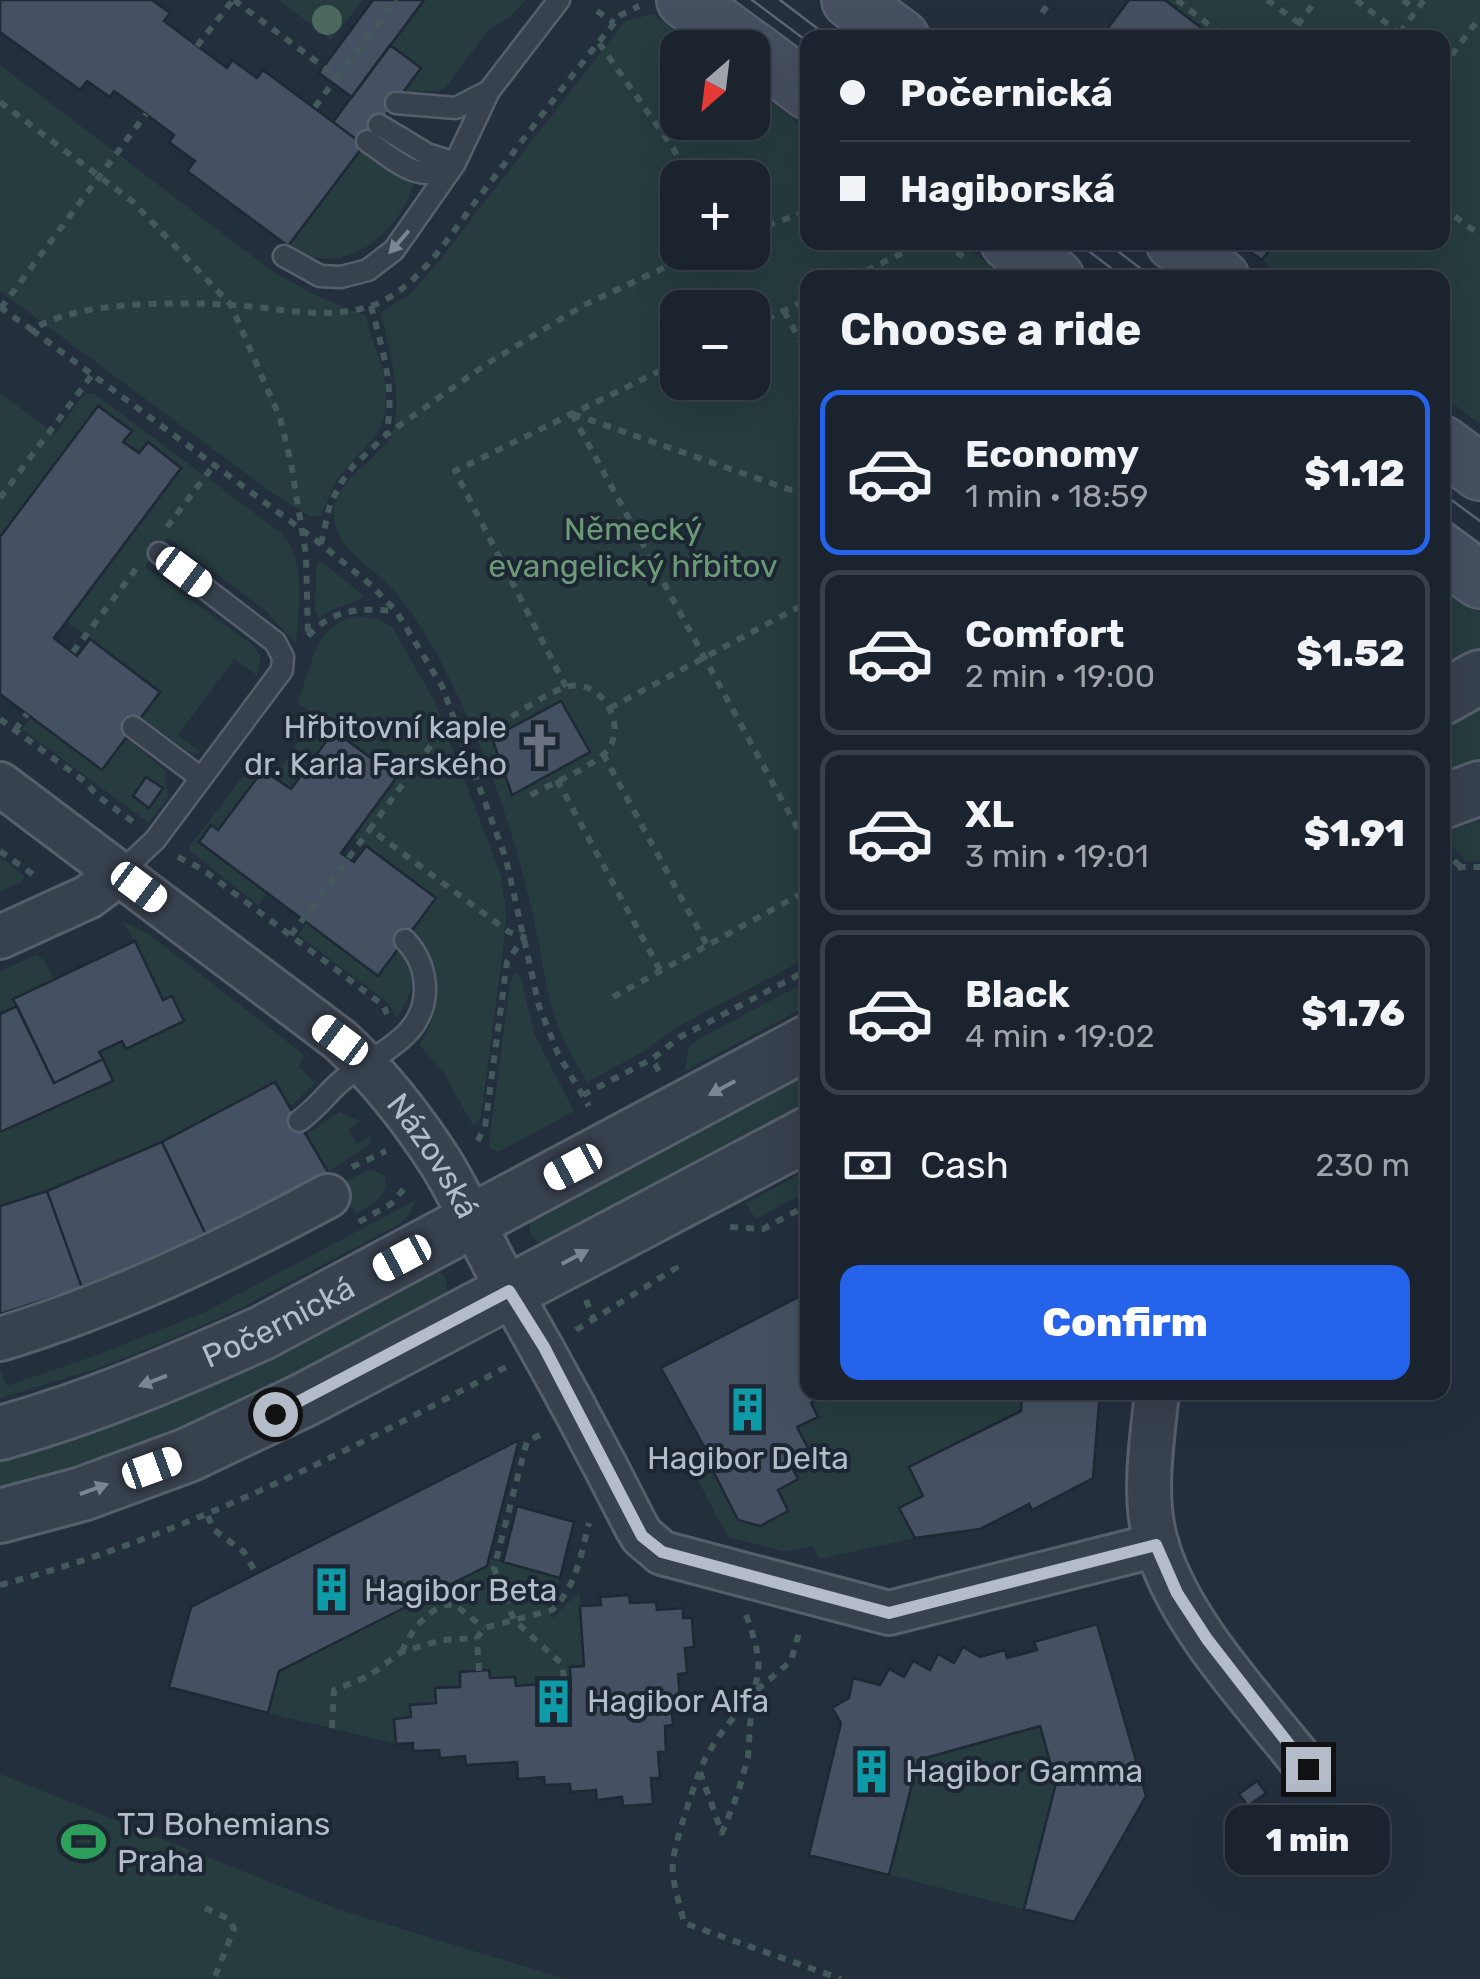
<!DOCTYPE html>
<meta charset="utf-8">
<style>
:root{--surface:#1b232e;--page:#242b36;--text:#f1f3f6;--muted:#a0a4aa;--line:#39404a;--accent:#2563eb}
body{margin:0;font-family:Rubik,sans-serif;background:var(--page);color:var(--text);height:100vh;display:flex;flex-direction:column;font-size:38px;white-space:nowrap}
*{box-sizing:border-box;margin:0}
p{font-size:32px;color:var(--muted)}
.icon{flex:none;width:55px;height:55px;fill:none;stroke:currentColor;stroke-width:2;stroke-linecap:round;stroke-linejoin:round}
.map{position:relative;flex:1;overflow:hidden}
.drawer{position:absolute;left:800px;top:270px;width:650px;height:1130px;display:flex;flex-direction:column;background:var(--surface);border-radius:20px;box-shadow:0 10px 40px #0002,0 0 0 2px var(--line)}
.drawer>*{flex:none}
.hud{position:absolute;left:800px;top:30px;width:650px;height:220px;border-radius:20px;box-shadow:0 10px 40px #0002,0 0 0 2px var(--line);display:grid;align-content:center;height:220px;padding:0 40px;background:var(--surface)}
.needle{width:65px;rotate:208deg}
.controls{position:absolute;left:660px;top:30px;display:grid;gap:20px}
.controls a{display:grid;place-items:center;width:110px;height:110px;border-radius:20px;background:var(--surface);box-shadow:0 10px 40px #0002,0 0 0 2px var(--line);font-size:50px}
.end{position:absolute;width:45px;height:45px;margin:-22px;border:12px solid #b4bcc9;background:#111;box-shadow:0 0 0 5px #111}
.from{border-radius:50%}
.bubble{position:absolute;height:70px;border-radius:20px;background:var(--surface);box-shadow:0 10px 40px #0002,0 0 0 2px var(--line);font-size:32px;font-weight:800;line-height:70px;text-align:center}
.car{position:absolute;width:30px;height:60px;margin:-30px -15px;border-radius:12px;box-shadow:0 0 8px 2px #0007;background:linear-gradient(#fff 24%,#345 0 40%,#fff 0 76%,#345 0 86%,#fff 0)}
.hud b{display:flex;align-items:center;gap:35px;height:95px;font-size:38px}
.hud b+b{border-top:2px solid var(--line)}
.hud i{width:25px;height:25px;background:var(--text)}
ul{padding:0;list-style:none}
li{display:flex;align-items:center;gap:30px;height:165px;margin:0 20px 15px;padding:0 20px;border:5px solid var(--line);border-radius:20px}
li div{flex:1}
li b{display:block;font-size:38px}
li em{font-style:normal;font-weight:800}
li.selected{border-color:var(--accent)}
li>.icon{width:90px;height:90px;stroke-width:1.5}
h2{padding:0 40px;font-size:45px;line-height:120px}
.pay{display:flex;align-items:center;gap:25px;height:110px;padding:0 40px;font-size:38px}
.pay p{margin-inline-start:auto}
.button{display:flex;gap:20px;margin-top:auto;padding:20px 40px}
.button a{flex:1;height:115px;border-radius:20px;background:var(--accent);color:#fff;font-size:40px;font-weight:800;line-height:115px;text-align:center}
.map>svg:first-child{display:block}
.green{fill:#263c3f;fill-rule:evenodd}
.building{fill:#455162;stroke:#1f2835;stroke-width:2.5}
.lines{fill:none;stroke-linecap:round;stroke-linejoin:round}
.service-casing{stroke:#565f6c;stroke-width:25}
.minor-casing{stroke:#565f6c;stroke-width:48}
.tertiary-casing{stroke:#565f6c;stroke-width:58}
.secondary-casing{stroke:#565f6c;stroke-width:60}
.path{stroke:#44595c;stroke-width:6;stroke-dasharray:8 8;stroke-linecap:butt}
.service{stroke:#38414e;stroke-width:20}
.minor{stroke:#38414e;stroke-width:42}
.tertiary{stroke:#38414e;stroke-width:52}
.secondary{stroke:#465061;stroke-width:55}
.tram{stroke:#5a6575;stroke-width:2.5}
.tree{fill:#4b6a5d}
.oneway{fill:#7c8592}
.route{stroke:#b4bcc9;stroke-width:12}
.labels{text-anchor:middle;dominant-baseline:central;stroke-width:8;stroke-linejoin:round;paint-order:stroke}
.park-label{font-size:32px;fill:#6b9a76;stroke:#1d2633}
.poi-label{font-size:32px;fill:#b4bcc9;stroke:#1d2633;text-anchor:start}
.street-label{font-size:32px;fill:#b4bcc9;stroke:#1d2633}
</style>
<div class="map">
<svg width="1480" height="1979" viewBox="0 0 1480 1979">
<rect width="100%" height="100%" fill="#242f3e"/>
<path class="green" d="M279 0H363L331 40Z
M424 0H526L509 18 488 30 446 87 438 91H404L390 45Z
M1165 0H1480V424L1443 396 1442 278 1285 277 1245 248 1262 260 1275 243 1442 242V38L1199 37 1204 29Z
M653 14 697 47 678 48V122H752L753 89 807 130 808 242 960 243 1007 277 808 278 807 958 679 1026 641 1053 587 1082C577 1065 566 1047 559 1029 543 988 541 944 530 903 515 838 492 769 464 709 444 667 425 627 395 592 376 569 343 555 335 525 325 484 373 465 389 439 407 409 388 344 381 312L410 294 431 271 625 21ZM678 178H752V252H678ZM678 308H752V382H678ZM561 701 590 752 512 794 493 738Z
M0 65 272 271 317 296 366 316C370 339 382 359 385 384 390 435 370 439 342 473 332 486 328 501 321 516H309L272 493 0 291Z
M364 145 414 181C405 221 362 266 317 258 307 257 297 251 288 246Z
M0 393 55 434 82 397 90 393 96 395 281 533C308 562 298 608 296 644L266 611 168 538 145 567 253 645 261 657 257 675 234 659 178 735 200 752 197 754 189 752 141 717 160 691 66 621 181 467 148 443 139 453 123 442 131 431 98 406 0 537Z
M321 561 364 596C353 606 334 605 318 619L315 609 316 566Z
M1442 584 1480 610V653L1442 673Z
M357 616 379 619 392 627 434 700 501 876 506 911 503 951 481 1116 474 1127 442 1070 419 1045C435 1026 443 981 431 959 426 949 417 942 409 935L436 898 353 837 396 777 335 731 291 789 274 777 316 717 297 702C314 667 311 626 357 616Z
M1480 697V774L1442 788V716Z
M32 717 102 770 126 738 165 770 168 798 149 823 22 729Z
M254 762 263 770 218 830 211 826 199 842 267 893 258 905 190 851V846Z
M1480 820V861H1466L1443 837V833Z
M0 857 24 876 21 883 0 891Z
M122 921 150 935 298 1050 304 1057 299 1067 315 1083 290 1107 275 1082C186 1129 97 1176 0 1206V1132L113 1081 99 1052 122 1041 127 1048 183 1021 172 997 163 1000 135 941Z
M307 922 378 976 400 948C422 967 412 998 396 1018L390 1004 298 935Z
M37 955 45 961 54 979 13 999 17 1006 0 1014V971Z
M515 973 520 976 535 1036 574 1111 499 1152 491 1149 489 1144 510 983Z
M807 981V1006L685 1071 688 1048 699 1039Z
M807 1057V1121L544 1245C529 1238 526 1227 533 1213Z
M339 1112 360 1121 348 1130 357 1144 370 1136V1144L328 1172 307 1134Z
M370 1169 384 1175C392 1196 371 1204 356 1214L338 1185Z
M807 1170V1191L756 1219 746 1203Z
M416 1200 409 1214 398 1225 239 1309 167 1341 99 1368 0 1398V1369L7 1386 94 1356 205 1312Z
M431 1268C448 1274 450 1285 444 1301L282 1398 0 1502V1446Z
M825 1393H1022L1021 1411 909 1467 923 1496 899 1509 915 1538 819 1559 813 1546 785 1552 728 1537 693 1471 709 1463 738 1520 760 1526 788 1511 778 1490 798 1479 788 1459 808 1448 797 1427 817 1417 811 1403Z
M489 1559 560 1578 554 1600 546 1603 552 1619 579 1592 584 1666 570 1667 571 1691 542 1692 541 1684 516 1686 490 1678 488 1670 460 1672V1687L436 1688V1703L411 1705V1717L394 1719 396 1744 268 1713 279 1671 487 1566Z
M1040 1726 1056 1783 1024 1909 890 1875 918 1760Z
M0 1774 337 1909 566 1979H0Z"/>
<path class="building" d="M0 0H152L170 13 164 21 227 68 232 60 257 78 263 70 364 145 288 246 187 171 195 161 169 142 174 135 146 114 114 91 110 97 87 81 80 90 0 32Z
M373 0H424L352 97 319 73Z
M1129 0H1165L1204 30 1199 38H1112L1105 32Z
M390 45 421 68 364 145 333 122Z
M1244 242H1275L1262 260 1245 248Z
M98 406 132 431 123 442 139 453 148 442 181 468 54 638 77 656 90 639 160 692 102 770 0 694V537Z
M561 701 590 752 512 795 492 738Z
M334 731 397 777 341 853 354 862 366 846 436 898 378 976 199 842 211 825 218 830 263 770 291 789Z
M146 777 163 788 149 808 133 796Z
M135 941 163 1000 172 996 184 1021 126 1049 122 1041 99 1052 103 1059 54 1083 13 999Z
M17 1006 54 1083 103 1059 113 1081 0 1132V1014Z
M275 1082 328 1172 206 1235 162 1142Z
M162 1142 206 1235 82 1288 47 1191Z
M47 1191 82 1288 0 1314V1206Z
M808 1292V1392H825L811 1403 818 1417 797 1427 808 1448 788 1459 798 1479 778 1490 788 1511 760 1526 738 1520 709 1463 712 1461 661 1368Z
M1022 1392H1100L1093 1478 1032 1510 1029 1504 980 1529 915 1538 899 1508 923 1496 909 1467 1021 1411Z
M519 1440 487 1566 279 1671 268 1713 169 1687 191 1607Z
M517 1506 574 1522 560 1578 503 1562Z
M629 1595 630 1603 656 1602 657 1610 683 1608V1618H692L694 1647 685 1648 687 1673 678 1674 680 1699 671 1700 673 1725 665 1726 666 1752H658L660 1778H651L653 1804 623 1806 622 1797 597 1800 596 1790 571 1792 570 1784 545 1785 544 1777 518 1779 517 1762 466 1765 465 1756 440 1758 439 1750 413 1751V1743L396 1744 394 1719 411 1717 410 1705 436 1703 435 1688 460 1687V1672L489 1670 490 1678 515 1677 516 1686 542 1684V1692L571 1691 570 1667 584 1666 580 1606 601 1605 600 1597Z
M1097 1624 1146 1796 1074 1922 1024 1909 1056 1783 1040 1726 918 1760 889 1875 809 1855 841 1723 832 1708 849 1698 853 1678 880 1685 889 1669 904 1677 913 1661 930 1670 938 1654 954 1663 963 1647 980 1657 1005 1650 1007 1658 1037 1650 1034 1642Z
M1257 1781 1266 1793 1248 1806 1239 1794Z"/>
<g class="lines">
<defs>
<path id="service" d="M396 103 456 108 487 92
M379 125 427 154 455 163
M367 141C394 159 422 188 453 164
M284 256 320 276 341 277 368 270 394 250 455 163 489 91 559 0
M133 727 201 778
M120 873 155 840 282 670 283 657 275 642 159 553
M299 1121C315 1110 324 1097 338 1084 370 1054 424 1042 425 990 425 970 419 955 405 940"/>
<g id="minor">
<path id="s1" d="M0 784 340 1040C379 1076 412 1118 441 1163 466 1204 485 1249 509 1291 554 1369 596 1447 636 1526L642 1536 662 1553 889 1613 1157 1545"/>
<path d="M0 937 88 897 120 873"/>
<path d="M0 1339C115 1304 222 1253 328 1196"/>
<path d="M1157 1392C1152 1442 1142 1498 1157 1546 1181 1626 1257 1704 1308 1769"/>
</g>
<g id="tertiary">
<path d="M1442 698 1480 677"/>
<path d="M1442 802 1480 788"/>
<path id="s2" d="M0 1433C91 1408 177 1371 262 1333L808 1042"/>
<path d="M0 1516 82 1494 188 1455 304 1400 808 1134"/>
</g>
<path id="secondary" d="M685 0 750 48
M850 0 901 38
M752 49 808 91
M1009 242 1056 278
M1174 242 1221 278
M1442 444 1480 472
M1442 552 1480 580"/>
</defs>
<use href="#service" class="service-casing"/>
<use href="#minor" class="minor-casing"/>
<use href="#tertiary" class="tertiary-casing"/>
<use href="#secondary" class="secondary-casing"/>
<path class="path" d="M234 0 337 77 396 0
M1177 0 1226 38
M1267 0 1299 23
M1356 0 1406 38
M1403 0 1416 10
M597 11 614 23
M1042 13 1051 0
M1400 33 1424 0
M1288 38 1316 0
M599 43 673 148 689 178
M197 46 233 0
M1442 68 1480 17
M0 102 132 201 231 305 280 418 291 463 306 555 308 635
M315 107 337 77
M1442 207 1480 235
M752 231 808 211
M944 242 965 258
M852 278 924 242
M371 306C382 349 396 389 386 435
M0 307 32 330C77 300 178 302 233 305 282 308 345 325 390 297 426 275 451 234 476 201 524 139 571 75 621 15L639 6
M1 308 146 114
M784 311 808 355
M752 326 808 299
M32 330 321 544 371 585 396 611 442 686 506 859 539 1006 558 1054 589 1106
M572 414 808 848
M573 414 808 496
M0 498 92 375
M167 527 214 465
M321 544 330 504 341 483 353 466 386 435 485 365 584 305 698 252
M308 636C334 608 359 608 396 611
M73 652 136 569
M566 687 455 471 678 362
M610 708 808 602
M0 719 84 781 99 797 133 822
M498 725C517 714 546 693 566 687 602 676 631 729 604 754 584 771 552 783 529 796
M456 728 437 737 370 829 509 932 524 937 507 962 485 1127 476 1144
M15 730 27 714
M603 754 707 945
M557 780 660 970
M1442 850 1460 866
M0 851 35 876
M178 857 202 869 383 1005 387 1014
M1442 871 1461 867H1480
M291 935 370 829
M613 997 808 890
M659 1071 652 1059 680 1037 808 970
M583 1095 652 1059
M352 1167 386 1151
M359 1222 391 1204 408 1184
M730 1227 763 1229 808 1205
M586 1300 594 1320
M576 1330 676 1268 672 1259
M540 1435 527 1441 494 1568 514 1620 562 1664 564 1679 570 1678
M208 1516 213 1529 244 1552 256 1573
M0 1585C184 1536 341 1455 508 1366
M746 1615C779 1700 739 1695 705 1759 697 1775 674 1844 673 1862 671 1881 680 1904 684 1923L841 1979
M402 1652C410 1631 430 1605 454 1604L484 1628
M479 1671 477 1638 484 1628 552 1610C576 1587 581 1555 589 1523
M757 1690 791 1661 800 1629
M332 1728 334 1690 369 1676 401 1652 442 1640 477 1638
M700 1772 722 1833 738 1793 748 1757 752 1697
M205 1908 229 1919 234 1929 214 1979"/>
<use href="#service" class="service"/>
<use href="#minor" class="minor"/>
<use href="#tertiary" class="tertiary"/>
<use href="#secondary" class="secondary"/>
<path class="tram" d="M752 0 808 42
M780 0 830 38
M1077 242 1124 278
M1106 242 1153 278
M1442 493 1480 521
M1442 516 1480 544"/>
</g>
<circle class="tree" cx="327" cy="20" r="15"/>
<defs><path id="oneway-solid" d="M-6-.8H1V-3.2L6.5 0L1 3.2V.8H-6Z" transform="scale(2.5)"/></defs>
<g class="oneway">
<use href="#oneway-solid" transform="translate(399 242) rotate(131)"/>
<use href="#oneway-solid" transform="translate(722 1088) rotate(152)"/>
<use href="#oneway-solid" transform="translate(575 1257) rotate(-28)"/>
<use href="#oneway-solid" transform="translate(153 1381) rotate(159)"/>
<use href="#oneway-solid" transform="translate(94 1489) rotate(-20)"/>
</g>
<g class="lines">
<path class="route" d="M275 1414 509 1291 544 1347 642 1536 662 1552 889 1613 1156 1545 1177 1593 1207 1639 1308 1769"/>
</g>
<defs>
<symbol id="church-bare" viewBox="-9 -9 18 18"><path d="M-1.2-6h2.4v3.5h3.3v2.4h-3.3V6h-2.4V-.1h-3.3v-2.4h3.3Z" fill="#6b7280" stroke="#1d2633" stroke-width="2.5" paint-order="stroke"/></symbol>
<symbol id="building-bare" viewBox="-9 -9 18 18"><path d="M-4-6H4V6H1V3H-1V6H-4ZM-2.5-4.3h1.7v1.8h-1.7ZM.8-4.3h1.7v1.8H.8ZM-2.5-1h1.7V.8h-1.7ZM.8-1h1.7V.8H.8Z" fill="#0f9aa8" stroke="#1d2633" stroke-width="2.5" paint-order="stroke"/></symbol>
<symbol id="stadium-bare" viewBox="-9 -9 18 18"><path d="M0-5a6.5 5 0 1 0 0 10a6.5 5 0 1 0 0-10ZM-3.5-1.8h7v3.6h-7Z" fill="#2e9e5b" stroke="#1d2633" stroke-width="2.5" paint-order="stroke"/></symbol>
</defs>
<g fill-rule="evenodd">
<use href="#church-bare" x="508" y="714" width="63" height="63"/>
<use href="#building-bare" x="716" y="1378" width="63" height="63"/>
<use href="#building-bare" x="300" y="1558" width="63" height="63"/>
<use href="#building-bare" x="522" y="1670" width="63" height="63"/>
<use href="#building-bare" x="840" y="1740" width="63" height="63"/>
<use href="#stadium-bare" x="52" y="1810" width="63" height="63"/>
</g>
<g class="labels">
<g class="park-label">
<text x="633" y="529">Německý<tspan x="633" dy="37">evangelický hřbitov</tspan></text>
</g>
<g class="poi-label">
<text x="507" y="727" text-anchor="end">Hřbitovní kaple<tspan x="507" dy="37">dr. Karla Farského</tspan></text>
<text x="748" y="1458" text-anchor="middle">Hagibor Delta</text>
<text x="364" y="1590">Hagibor Beta</text>
<text x="587" y="1701">Hagibor Alfa</text>
<text x="905" y="1771">Hagibor Gamma</text>
<text x="117" y="1824">TJ Bohemians<tspan x="117" dy="37">Praha</tspan></text>
</g>
<g class="street-label">
<text stroke="none"><textPath href="#s1" startOffset="575">Názovská</textPath></text>
<text stroke="none"><textPath href="#s2" startOffset="300">Počernická</textPath></text>
</g>
</g>
</svg>
<div class="controls">
<a><svg class="needle" viewBox="-14 -14 28 28"><path d="M0-13l5 13h-10z" fill="#e53935"/><path d="M0 13l5-13h-10z" fill="#a0a4aa"/></svg></a>
<a>+</a>
<a>−</a>
</div>
<i class="end from" style="left:275px;top:1414px"></i>
<i class="end" style="left:1308px;top:1769px"></i>
<div class="bubble" style="left:1225px;top:1805px;width:165px">1 min</div>
<i class="car" style="left:184px;top:572px;rotate:127deg"></i>
<i class="car" style="left:139px;top:887px;rotate:127deg"></i>
<i class="car" style="left:340px;top:1040px;rotate:307deg"></i>
<i class="car" style="left:573px;top:1167px;rotate:242deg"></i>
<i class="car" style="left:402px;top:1258px;rotate:242deg"></i>
<i class="car" style="left:152px;top:1468px;rotate:70deg"></i>
<div class="hud">
<b><i class="from"></i>Počernická</b>
<b><i></i>Hagiborská</b>
</div>
<section class="drawer">
<h2>Choose a ride</h2>
<ul>
<li class="selected"><svg class="icon" aria-label="car" viewBox="0 0 24 24"><path d="M5 17H2v-5l4-1 3-4h7l3 4 3 1v5h-3M9 17h6M6 11h13"/><circle cx="7" cy="17" r="2"/><circle cx="17" cy="17" r="2"/></svg><div><b>Economy</b><p>1 min · 18:59</p></div><em>$1.12</em></li>
<li><svg class="icon" aria-label="car" viewBox="0 0 24 24"><path d="M5 17H2v-5l4-1 3-4h7l3 4 3 1v5h-3M9 17h6M6 11h13"/><circle cx="7" cy="17" r="2"/><circle cx="17" cy="17" r="2"/></svg><div><b>Comfort</b><p>2 min · 19:00</p></div><em>$1.52</em></li>
<li><svg class="icon" aria-label="car" viewBox="0 0 24 24"><path d="M5 17H2v-5l4-1 3-4h7l3 4 3 1v5h-3M9 17h6M6 11h13"/><circle cx="7" cy="17" r="2"/><circle cx="17" cy="17" r="2"/></svg><div><b>XL</b><p>3 min · 19:01</p></div><em>$1.91</em></li>
<li><svg class="icon" aria-label="car" viewBox="0 0 24 24"><path d="M5 17H2v-5l4-1 3-4h7l3 4 3 1v5h-3M9 17h6M6 11h13"/><circle cx="7" cy="17" r="2"/><circle cx="17" cy="17" r="2"/></svg><div><b>Black</b><p>4 min · 19:02</p></div><em>$1.76</em></li>
</ul>
<div class="pay"><svg class="icon" aria-label="cash" viewBox="0 0 24 24"><path d="M3 7h18v10H3z"/><circle cx="12" cy="12" r="2"/></svg>Cash<p>230 m</p></div>
<div class="button"><a>Confirm</a></div>
</section>
</div>
